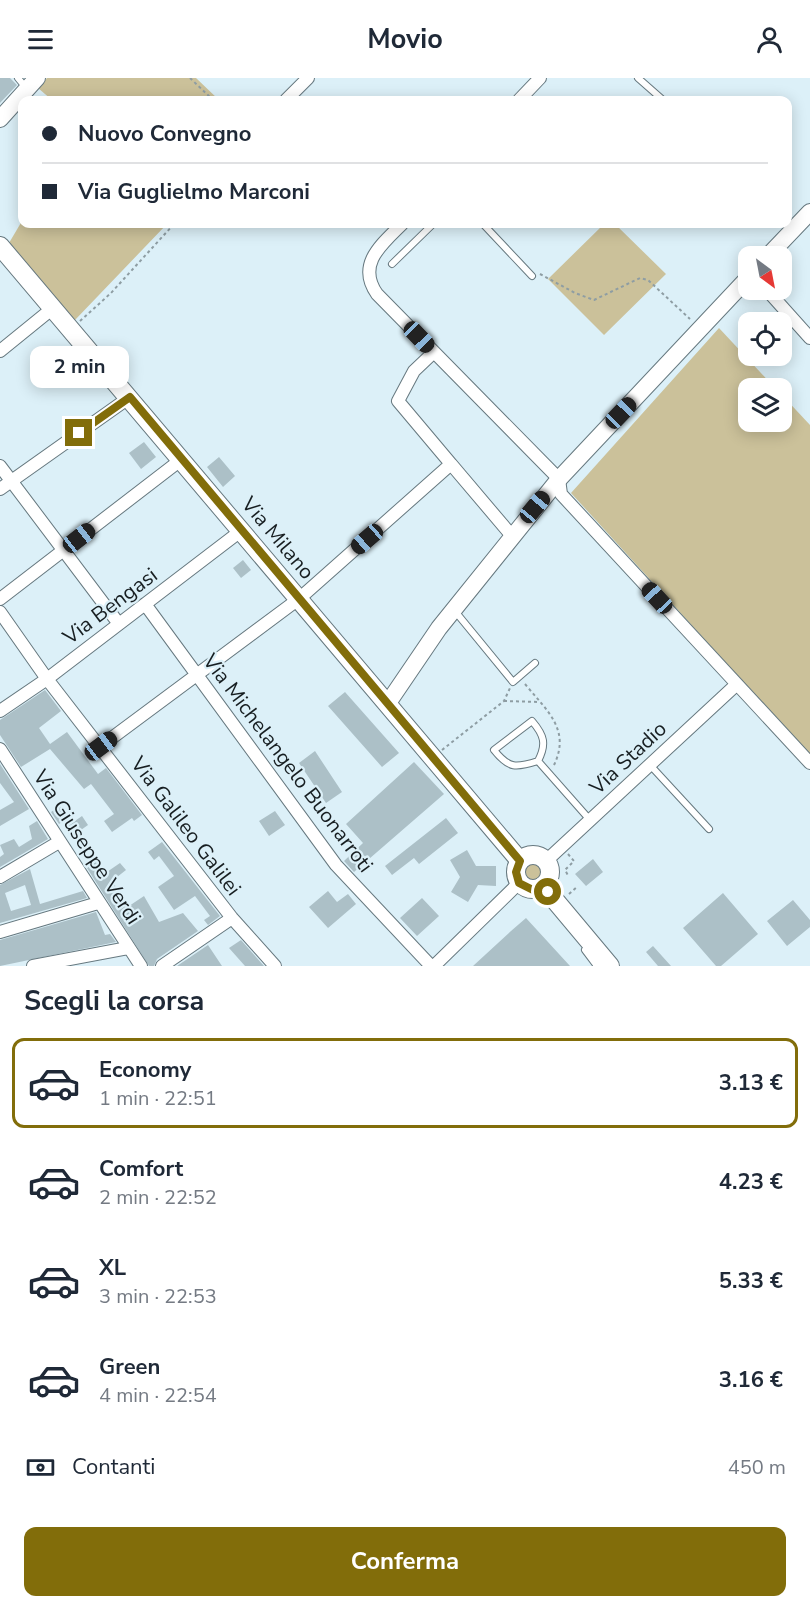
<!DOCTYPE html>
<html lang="it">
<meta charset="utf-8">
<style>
:root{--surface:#fff;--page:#f6f6f7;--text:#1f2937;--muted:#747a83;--line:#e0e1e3;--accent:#826d0a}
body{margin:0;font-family:"Nunito Sans",sans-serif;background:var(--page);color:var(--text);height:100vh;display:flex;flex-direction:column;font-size:22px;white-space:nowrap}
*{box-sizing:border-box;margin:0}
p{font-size:20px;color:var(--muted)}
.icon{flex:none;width:33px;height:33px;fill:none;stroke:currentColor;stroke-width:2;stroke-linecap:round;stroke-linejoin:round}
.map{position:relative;height:888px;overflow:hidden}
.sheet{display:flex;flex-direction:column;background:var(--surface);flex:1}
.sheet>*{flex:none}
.banner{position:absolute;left:18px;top:18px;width:774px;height:132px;border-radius:12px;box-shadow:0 3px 15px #0003;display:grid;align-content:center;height:132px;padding:0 24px;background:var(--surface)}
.needle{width:39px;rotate:148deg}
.controls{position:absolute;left:738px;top:168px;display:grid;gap:12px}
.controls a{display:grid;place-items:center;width:54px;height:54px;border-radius:12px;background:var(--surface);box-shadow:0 3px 15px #0003;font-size:30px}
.end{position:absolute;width:27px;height:27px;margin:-14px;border:8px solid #826d0a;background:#fff;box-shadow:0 0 0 3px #fff}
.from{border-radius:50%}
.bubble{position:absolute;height:42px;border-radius:12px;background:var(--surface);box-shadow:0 3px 15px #0003;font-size:20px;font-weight:700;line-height:42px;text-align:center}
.car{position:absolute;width:18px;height:36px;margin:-18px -9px;border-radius:8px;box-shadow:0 0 4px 2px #0007;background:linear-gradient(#222 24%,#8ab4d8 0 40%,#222 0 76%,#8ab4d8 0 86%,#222 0)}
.banner b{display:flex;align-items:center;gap:21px;height:57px;font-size:22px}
.banner b+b{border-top:2px solid var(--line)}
.banner i{width:15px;height:15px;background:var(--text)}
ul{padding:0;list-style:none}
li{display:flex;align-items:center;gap:18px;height:90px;margin:0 12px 9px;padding:0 12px;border:3px solid transparent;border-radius:12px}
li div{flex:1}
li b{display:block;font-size:22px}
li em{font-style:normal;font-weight:700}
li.selected{border-color:var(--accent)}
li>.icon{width:54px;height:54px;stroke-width:1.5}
h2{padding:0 24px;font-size:27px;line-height:72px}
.pay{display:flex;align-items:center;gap:15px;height:66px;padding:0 24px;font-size:22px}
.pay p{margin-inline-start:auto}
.button{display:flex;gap:12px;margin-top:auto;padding:12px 24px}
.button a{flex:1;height:69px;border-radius:12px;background:var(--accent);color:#fff;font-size:24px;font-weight:700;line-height:69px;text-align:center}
header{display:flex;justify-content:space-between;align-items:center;height:78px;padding:0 24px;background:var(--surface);font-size:27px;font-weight:700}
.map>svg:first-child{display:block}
.green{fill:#cbc19a}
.building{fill:#acc0c7;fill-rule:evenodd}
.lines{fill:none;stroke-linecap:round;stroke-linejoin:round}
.service-casing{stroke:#66787f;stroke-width:8}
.minor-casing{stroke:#66787f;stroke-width:14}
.tertiary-casing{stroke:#66787f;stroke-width:18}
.secondary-casing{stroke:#66787f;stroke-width:20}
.path{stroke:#8e9da3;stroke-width:2;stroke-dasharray:3 3;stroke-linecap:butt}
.service{stroke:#fff;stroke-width:6}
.minor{stroke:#fff;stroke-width:12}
.tertiary{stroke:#fff;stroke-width:16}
.secondary{stroke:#fff;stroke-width:18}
.route{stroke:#826d0a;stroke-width:8}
.labels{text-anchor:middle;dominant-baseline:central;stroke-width:4.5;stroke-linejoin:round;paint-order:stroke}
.street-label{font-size:21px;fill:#171e21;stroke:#dcf0f8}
</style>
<header><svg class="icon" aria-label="menu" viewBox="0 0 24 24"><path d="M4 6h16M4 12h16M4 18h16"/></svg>Movio<svg class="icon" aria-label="person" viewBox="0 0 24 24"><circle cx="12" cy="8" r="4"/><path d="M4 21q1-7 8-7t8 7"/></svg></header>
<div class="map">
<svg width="810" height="888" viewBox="0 0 810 888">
<rect width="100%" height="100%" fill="#dcf0f8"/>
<path class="green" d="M47 0H196L219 22H52L38 10Z
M22 143V146H167L75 242 9 165Z
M604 146H615L666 196 604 257 548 201Z
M719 250 775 310H748V344H782V317L810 347V677L571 415Z
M523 794a10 10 0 1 1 20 0a10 10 0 1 1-20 0Z"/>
<path class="building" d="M0 0H10L17 7 0 25Z
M144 364 156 379 141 391 129 375Z
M219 379 235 398 223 409 207 389Z
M243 482 251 492 241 500 233 490Z
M45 612 61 633 39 650 50 666 67 654 98 696 106 690 142 737 134 743 132 740 112 754 104 743 114 736 91 706 84 711 50 671 21 689 0 657V642Z
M345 614 399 675 382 689 328 628Z
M315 673 342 714 326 725 299 685Z
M414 684 444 716 354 794 344 783 363 765 346 746Z
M0 686 29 731 0 748V732L14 724 0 705Z
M60 728 67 741 59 746 51 734Z
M275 733 285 747 269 758 259 743Z
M82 738 88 747 71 759 65 750Z
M446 740 458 755 419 786 414 780 392 797 385 788Z
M37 743 48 761 0 789V779L4 776 0 767 14 761 19 769 32 761 29 748Z
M162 764 220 838 208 847 204 842 210 838 195 818 174 832 158 809 174 798 159 778 154 782 148 774Z
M467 772 476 788H496V808L478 807 468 824 451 814 460 799 450 782Z
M593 781 603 794 586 808 575 796Z
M96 784 104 796 120 785 126 792 112 803 129 828 144 818 159 844 183 835 198 853 157 881 154 888H149L87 790Z
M30 791 40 826 83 813 87 820 0 845V807ZM25 807 31 827 11 833 5 815Z
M328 813 337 824 348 816 356 826 328 850 309 829Z
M723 815 758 856 721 888H716L683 850Z
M422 820 439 838 417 858 400 840Z
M793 822 810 842V849L787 868 767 843Z
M96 834 105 857 110 856 116 864 0 888V862Z
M526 840 570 888H473L511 853Z
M241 862 264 888H245L229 870Z
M208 867 222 888H177Z
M653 868 671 888H658L646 874Z"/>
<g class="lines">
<defs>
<path id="service" d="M18 0 27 11
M638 0 663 22
M483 146 532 198
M392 186 433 146
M454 532 513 604 535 585
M538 683C516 690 509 691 494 672L532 643C544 657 547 666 538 683L590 742
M650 687 709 751
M585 872 597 888"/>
<path id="minor" d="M286 22 308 0
M519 22 540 0
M402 146C382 166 356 186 377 216L559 401 561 416 810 685
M767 212 810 260
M0 273 53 230
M434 274 414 293 398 323 451 386
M0 388 119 546
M0 411 130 319
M0 521 182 381
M145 526 336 787 431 888
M0 534 47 601 232 840 275 888
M0 633 47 601 242 452
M101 668 300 520 451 386 512 458
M0 671 141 888
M546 783 737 606
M0 799 59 764
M0 854 98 825
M33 888 128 870
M162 888 232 840
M434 888 519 805"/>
<path id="tertiary" d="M0 41 37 0
M768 178 810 134
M388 625 439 550 559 401 748 200"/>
<path id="secondary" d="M0 168 520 783
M516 794a17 17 0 1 1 34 0a17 17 0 1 1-34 0Z
M543 808 610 888"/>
</defs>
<use href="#service" class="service-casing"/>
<use href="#minor" class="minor-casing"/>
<use href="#tertiary" class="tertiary-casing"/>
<use href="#secondary" class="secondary-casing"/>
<path class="path" d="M190 0 213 22
M540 196 575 215 594 222 640 200 648 202 690 241
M80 243 111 215 174 146
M525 606C547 633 572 652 553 689
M504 623 540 624
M442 672 504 623 510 610
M568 776 574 783 565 792 569 799
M569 816 577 809"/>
<use href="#service" class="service"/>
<use href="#minor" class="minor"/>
<use href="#tertiary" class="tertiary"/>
<use href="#secondary" class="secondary"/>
</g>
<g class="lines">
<path class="route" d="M79 355 130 319 520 783 516 794 519 805 533 812 543 808 548 814"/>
</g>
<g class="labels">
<g class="street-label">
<text transform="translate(278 460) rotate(50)">Via Milano</text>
<text transform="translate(110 528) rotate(-37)">Via Bengasi</text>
<text transform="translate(628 680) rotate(-43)">Via Stadio</text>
<text transform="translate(288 685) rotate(53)">Via Michelangelo Buonarroti</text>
<text transform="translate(186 748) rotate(53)">Via Galileo Galilei</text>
<text transform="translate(87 769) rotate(57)">Via Giuseppe Verdi</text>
</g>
</g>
</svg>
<div class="controls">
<a><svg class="needle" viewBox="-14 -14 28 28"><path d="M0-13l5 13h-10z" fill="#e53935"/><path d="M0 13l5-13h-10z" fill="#747a83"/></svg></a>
<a><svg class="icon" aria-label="locate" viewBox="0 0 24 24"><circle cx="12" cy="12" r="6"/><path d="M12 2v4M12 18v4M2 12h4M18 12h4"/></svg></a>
<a><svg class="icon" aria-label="layers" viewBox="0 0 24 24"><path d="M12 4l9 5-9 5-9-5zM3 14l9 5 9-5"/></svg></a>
</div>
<i class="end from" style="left:548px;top:814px"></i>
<i class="end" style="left:79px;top:355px"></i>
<div class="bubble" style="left:30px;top:268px;width:99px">2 min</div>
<i class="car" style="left:419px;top:259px;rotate:136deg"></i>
<i class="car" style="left:621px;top:335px;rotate:44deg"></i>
<i class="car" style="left:535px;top:429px;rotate:40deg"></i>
<i class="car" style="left:79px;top:460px;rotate:52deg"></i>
<i class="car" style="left:367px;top:461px;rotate:229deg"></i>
<i class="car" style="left:657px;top:520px;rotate:317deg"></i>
<i class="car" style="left:101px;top:668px;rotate:53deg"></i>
<div class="banner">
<b><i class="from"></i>Nuovo Convegno</b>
<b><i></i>Via Guglielmo Marconi</b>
</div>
</div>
<section class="sheet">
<h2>Scegli la corsa</h2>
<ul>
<li class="selected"><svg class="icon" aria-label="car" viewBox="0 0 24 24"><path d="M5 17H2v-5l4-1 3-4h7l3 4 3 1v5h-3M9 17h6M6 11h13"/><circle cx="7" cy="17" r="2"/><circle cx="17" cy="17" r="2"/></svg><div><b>Economy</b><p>1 min · 22:51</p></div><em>3.13 €</em></li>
<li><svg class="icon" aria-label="car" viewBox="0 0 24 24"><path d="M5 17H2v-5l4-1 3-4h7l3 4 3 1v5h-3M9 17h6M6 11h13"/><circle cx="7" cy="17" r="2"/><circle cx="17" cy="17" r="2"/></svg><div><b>Comfort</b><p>2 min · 22:52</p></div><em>4.23 €</em></li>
<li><svg class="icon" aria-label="car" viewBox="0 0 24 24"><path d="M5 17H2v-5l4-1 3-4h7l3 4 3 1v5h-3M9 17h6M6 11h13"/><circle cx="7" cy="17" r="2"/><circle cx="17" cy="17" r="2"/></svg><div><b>XL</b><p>3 min · 22:53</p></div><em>5.33 €</em></li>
<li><svg class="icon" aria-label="car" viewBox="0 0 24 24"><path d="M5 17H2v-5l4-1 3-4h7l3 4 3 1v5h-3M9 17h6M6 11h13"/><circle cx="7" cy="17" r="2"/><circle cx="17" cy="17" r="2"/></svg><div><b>Green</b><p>4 min · 22:54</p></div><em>3.16 €</em></li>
</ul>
<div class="pay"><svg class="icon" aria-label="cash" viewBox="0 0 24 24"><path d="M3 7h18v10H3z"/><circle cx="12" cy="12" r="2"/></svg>Contanti<p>450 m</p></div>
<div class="button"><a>Conferma</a></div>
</section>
